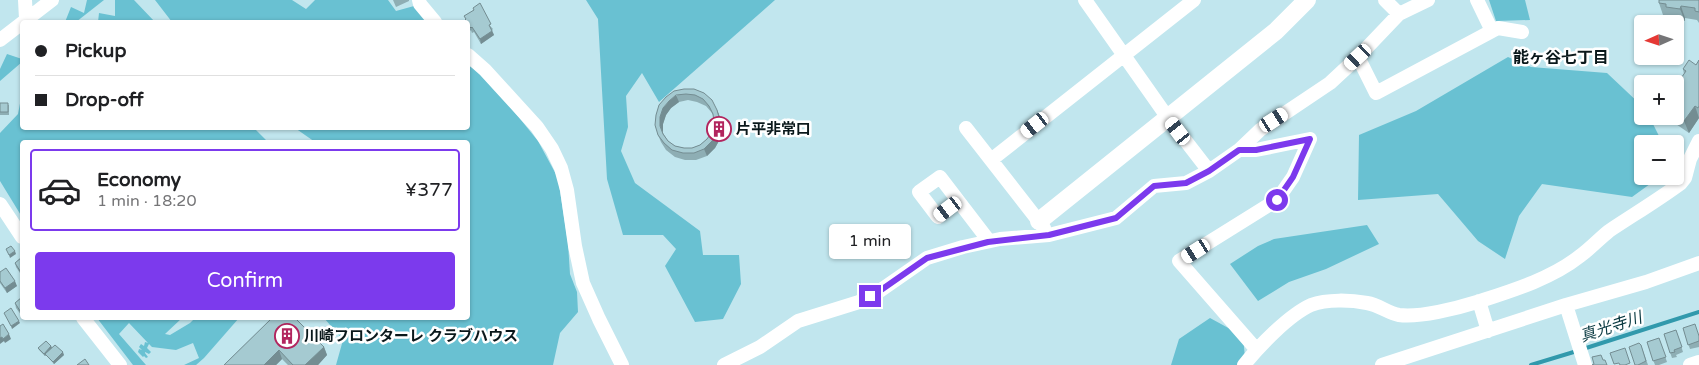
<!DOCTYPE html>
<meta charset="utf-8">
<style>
:root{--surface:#fff;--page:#f2f2f2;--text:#202124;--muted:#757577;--line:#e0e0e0;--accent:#7c3aed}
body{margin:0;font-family:"Varela Round","Noto Sans JP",sans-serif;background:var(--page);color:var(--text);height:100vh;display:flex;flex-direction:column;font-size:19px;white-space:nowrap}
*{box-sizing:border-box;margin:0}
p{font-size:16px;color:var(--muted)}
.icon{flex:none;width:28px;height:28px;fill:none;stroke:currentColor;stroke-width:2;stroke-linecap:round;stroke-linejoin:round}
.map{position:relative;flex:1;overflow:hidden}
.panel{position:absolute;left:20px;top:140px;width:450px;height:180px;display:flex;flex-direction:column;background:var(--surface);border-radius:5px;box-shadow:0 1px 4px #0004}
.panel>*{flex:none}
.banner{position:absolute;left:20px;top:20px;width:450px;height:110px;border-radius:5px;box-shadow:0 1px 4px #0004;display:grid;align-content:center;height:110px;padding:0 15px;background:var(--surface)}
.needle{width:32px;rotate:267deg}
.controls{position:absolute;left:1634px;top:15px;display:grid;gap:10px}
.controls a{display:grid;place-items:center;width:50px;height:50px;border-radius:5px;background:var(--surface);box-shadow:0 1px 4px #0004;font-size:25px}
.end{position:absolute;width:22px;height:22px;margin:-11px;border:6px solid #7c3aed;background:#fff;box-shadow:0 0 0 2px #fff}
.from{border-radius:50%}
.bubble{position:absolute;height:35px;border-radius:5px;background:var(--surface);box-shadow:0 1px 4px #0004;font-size:16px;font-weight:600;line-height:35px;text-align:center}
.car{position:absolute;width:15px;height:30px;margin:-15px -8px;border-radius:6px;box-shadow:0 0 4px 1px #0007;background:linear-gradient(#fff 24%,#345 0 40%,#fff 0 76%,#345 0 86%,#fff 0)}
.banner b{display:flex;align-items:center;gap:18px;height:48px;font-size:19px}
.banner b+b{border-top:1px solid var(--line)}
.banner i{width:12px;height:12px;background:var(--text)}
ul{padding:9px 0 0;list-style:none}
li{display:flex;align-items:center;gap:15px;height:82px;margin:0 10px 8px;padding:0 5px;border:2px solid transparent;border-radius:5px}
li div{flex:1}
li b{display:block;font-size:19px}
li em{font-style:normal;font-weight:600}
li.current{border-color:var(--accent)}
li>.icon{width:45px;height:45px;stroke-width:1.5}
.button{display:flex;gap:10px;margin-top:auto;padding:10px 15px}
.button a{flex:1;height:58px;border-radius:5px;background:var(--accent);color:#fff;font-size:20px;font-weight:600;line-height:58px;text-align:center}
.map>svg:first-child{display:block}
.green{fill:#69c1d2}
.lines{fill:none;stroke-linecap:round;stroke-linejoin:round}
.stream{stroke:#3199ac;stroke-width:4}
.minor{stroke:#fff;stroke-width:14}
.tertiary{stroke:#fff;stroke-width:18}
.wall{fill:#8eaeb4;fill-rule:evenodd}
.shaded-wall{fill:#748d92}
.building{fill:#a5cad1;stroke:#748d92;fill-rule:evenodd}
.route{stroke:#7c3aed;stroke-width:6}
.labels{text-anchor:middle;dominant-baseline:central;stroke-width:5;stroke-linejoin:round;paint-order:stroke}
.poi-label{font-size:15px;font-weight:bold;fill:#0a181b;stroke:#fff;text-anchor:start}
.neighbourhood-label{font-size:16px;font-weight:bold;fill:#0a181b;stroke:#fff}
.water-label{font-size:16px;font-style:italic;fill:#093941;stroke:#fff}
</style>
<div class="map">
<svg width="1699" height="365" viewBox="0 0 1699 365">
<rect width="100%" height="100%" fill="#c1e6ee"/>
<path class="green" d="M87 0H104L76 22H65L71 7 84 13Z
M115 0H134L155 22H98L99 13 115 16Z
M155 0H292L306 9 315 0H388L396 11 414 6 427 22H172Z
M586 0H775L659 102 642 73 626 96 628 127 621 151 635 183 700 231 703 255H739L741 284 723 319 695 322 665 266 676 249 663 235H623L607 179 598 19Z
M1489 0H1525L1530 20 1496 21Z
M7 54 22 59V62L0 81V69Z
M1508 57 1531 67 1607 73 1642 106V116H1649L1663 144H1642V176H1661L1632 197 1542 184 1519 216 1505 259 1478 241 1438 194 1358 200 1359 135 1416 111Z
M468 65 486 77 538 141 558 178 568 243 570 274 577 292 578 312 560 333 553 365H336L343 340 324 318H468V142H315L295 128H468Z
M22 93V128H254L268 142H22V217L0 181V133L18 114Z
M1367 225 1379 244 1326 269 1289 282 1258 301 1230 264 1258 246 1274 239Z
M97 318H182L165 334 170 335 190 323 195 318H239L204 358 196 365H184L199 358 193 343 176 350 152 347 149 344 147 348 151 352 149 354 145 352V353L148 357 146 358 144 356 143 357 138 352 139 349 142 350 139 347 141 344 144 346 145 342 148 343 129 323 119 334 146 365H133Z
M1210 318 1243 336 1245 358 1240 365H1171L1179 339Z"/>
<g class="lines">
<path class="stream" d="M1583 349 1699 312
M1531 365 1577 351"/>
<path class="minor" d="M25 0 26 19
M419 0 420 4 435 22
M1085 0 1168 118 1209 171
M1385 0 1399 14
M1492 31 1498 28 1522 32
M0 40 52 0
M468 55 485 70 537 127 552 149 561 168 567 190 575 246 583 283 599 319 622 365
M1358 57 1376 93 1492 31 1477 0
M966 128 1044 228
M1239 150H1256L1310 139
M991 160 1194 0
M958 201 938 217 919 192 940 177 989 241
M0 204 22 237
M1479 301 1488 331
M1566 305 1585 365
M83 318 120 365
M1256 349 1179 261 1277 200 1293 177 1310 139
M724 365 760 347 798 321 859 302 881 290 927 258 963 247 1000 239 1049 235 1116 218 1154 186 1186 183 1209 171 1239 150 1260 130 1330 83 1358 57 1399 14 1428 0
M1244 365C1259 346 1289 315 1311 305 1327 299 1351 300 1367 303 1379 305 1388 313 1399 315 1419 318 1458 308 1477 302 1511 291 1551 279 1580 256 1590 249 1599 239 1609 231 1633 215 1658 200 1681 183L1685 178 1690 159 1699 141
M1382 365 1566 305 1646 282 1699 263
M1690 365 1699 362"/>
<path class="tertiary" d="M1039 221 1276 31 1307 0"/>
</g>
<path class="wall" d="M393 0H409V1L396 7Z
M1699 0V23L1697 20 1685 18V21L1670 19 1669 16 1663 15 1659 3Z
M473 8 493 29 492 30 494 35 481 44 474 32 472 33 471 30 469 32 468 29V22L464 16 474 10Z
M1699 60V118L1689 133 1670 120 1668 116H1675V94L1677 91 1675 87 1684 74 1683 69 1696 65Z
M684 89H694L717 110 720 117 722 128 720 139 715 148 707 156 696 160H685L675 157 666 150 661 142 658 135 656 115ZM688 100 697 102 706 106 712 113 713 115 714 123 712 132 707 139 700 145 692 148H684L675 146 668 141 663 133V124L666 115 671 108 679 102Z
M0 103 9 105V115H0Z
M22 257V276L16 267 15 263Z
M0 272 17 286 7 293 0 283Z
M22 297V316L16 308 15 303Z
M272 318 324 347 327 355 318 365H288L282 359 276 365H224Z
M1683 328 1699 335V347L1690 349Z
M1676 330 1683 352 1676 355 1677 357 1672 358 1664 334Z
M1659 338 1667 362 1659 365H1655L1647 342Z
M1641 345 1648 365H1635Z
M51 346 52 348 64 355 54 364 46 355 45 356 39 350 38 348Z"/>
<path class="shaded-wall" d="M1681 6 1685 18V21L1680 9Z
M492 31 494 35 481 44 480 39Z
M676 95 679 102 671 108 666 115 663 124V133L660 126V117L663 108 669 101Z
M1695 106 1699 118 1689 133 1684 121Z
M717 110 720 117 722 128 720 139 715 148 707 156 704 149 712 141Z
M15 251 16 254 10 258 9 255Z
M15 281 17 286 7 293 5 288Z
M19 321 20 323 12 329 11 326Z
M9 334 11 339 5 343 3 339Z
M2 337 4 341 0 344V338Z
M51 346 52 348 45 356 44 354Z
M324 347 327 355 318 365H305Z
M279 350 282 359 276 365H264Z
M63 352 64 355 54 364 53 362Z"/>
<path class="building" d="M1659 0H1699V12L1695 11V8L1681 6 1680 9 1666 7V4L1659 3Z
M480 3 491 24 489 25 492 31 480 39 472 27 471 28 469 26H468V22H464V21L466 19 464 16 474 10 473 8Z
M1689 60 1696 65 1699 60V106L1698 108 1695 106 1684 121 1675 115V94L1678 89 1675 87 1686 71 1683 69Z
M684 89H694L704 93 712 100 717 110 720 121 718 132 712 141 704 149 694 153H683L672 150 664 143 658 135 655 125 656 115 659 105 666 97 674 91ZM686 94 695 95 703 99 709 106 713 114 714 123 712 132 707 139 700 145 692 148H684L675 146 668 141 663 134 660 126V117L663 108 669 101 676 95Z
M0 103H8V112H0Z
M11 246 15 251 9 255 6 249Z
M22 257V274L15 263Z
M6 268 15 281 5 288 0 281V272Z
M22 297V314L15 303Z
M11 308 19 321 11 326 4 313Z
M272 318H295L324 347 305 365H293L279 350 264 365H224Z
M3 324 9 334 3 339 2 337 0 338V326Z
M1695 324 1699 336V341L1688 345 1683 328Z
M1676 330 1682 347 1674 350 1675 352 1670 353 1664 334Z
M1659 338 1666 357 1653 361 1647 342Z
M46 341 51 346 44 354 38 348Z
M1639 343 1641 345 1646 361 1638 365H1635L1629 347Z
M55 345 63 352 53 362 45 354Z
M1625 348 1630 363 1625 365H1620L1619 363 1614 364 1610 353Z
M1601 355 1603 360H1605L1607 365H1592L1594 364 1592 357Z
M85 359 89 365H77Z"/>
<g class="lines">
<path class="route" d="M870 296 881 290 927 258 988 242 1049 235 1116 218 1154 186 1186 183 1209 171 1239 150H1256L1310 139 1293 177 1277 200"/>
</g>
<defs>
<symbol id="building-ring" viewBox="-11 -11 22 22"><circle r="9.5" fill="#fff" stroke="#b2255e" stroke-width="1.5"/><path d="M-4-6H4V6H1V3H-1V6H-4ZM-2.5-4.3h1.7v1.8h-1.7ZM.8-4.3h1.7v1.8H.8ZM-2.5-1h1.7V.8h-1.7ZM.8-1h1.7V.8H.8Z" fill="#b2255e"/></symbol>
</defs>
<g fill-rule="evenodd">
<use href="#building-ring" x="705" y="115" width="28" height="28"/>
<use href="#building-ring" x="273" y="322" width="28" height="28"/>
</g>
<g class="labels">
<g class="poi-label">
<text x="736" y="129">片平非常口</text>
<text x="304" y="336">川崎フロンターレ クラブハウス</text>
</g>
<g class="neighbourhood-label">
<text x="1561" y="58">能ヶ谷七丁目</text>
</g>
<g class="water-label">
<text transform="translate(1611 327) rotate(-18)">真光寺川</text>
</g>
</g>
</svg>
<div class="controls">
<a><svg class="needle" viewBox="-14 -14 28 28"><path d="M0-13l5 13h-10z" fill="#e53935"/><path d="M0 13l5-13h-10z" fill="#757577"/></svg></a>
<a>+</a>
<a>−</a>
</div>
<i class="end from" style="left:1277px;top:200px"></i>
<i class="end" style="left:870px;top:296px"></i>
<div class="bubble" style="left:829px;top:224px;width:82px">1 min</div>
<i class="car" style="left:1358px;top:57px;rotate:227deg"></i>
<i class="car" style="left:1274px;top:120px;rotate:57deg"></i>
<i class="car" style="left:1035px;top:125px;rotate:232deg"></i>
<i class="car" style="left:1178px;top:131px;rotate:323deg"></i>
<i class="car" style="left:948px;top:209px;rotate:233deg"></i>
<i class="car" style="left:1196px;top:251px;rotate:238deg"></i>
<div class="banner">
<b><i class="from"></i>Pickup</b>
<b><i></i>Drop-off</b>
</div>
<section class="panel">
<ul>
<li class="current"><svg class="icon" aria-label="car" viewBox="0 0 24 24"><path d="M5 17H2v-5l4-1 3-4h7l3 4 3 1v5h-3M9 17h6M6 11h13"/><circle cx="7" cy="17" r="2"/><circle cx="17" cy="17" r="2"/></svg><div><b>Economy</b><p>1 min · 18:20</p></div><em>¥377</em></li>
</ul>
<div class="button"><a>Confirm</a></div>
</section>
</div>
